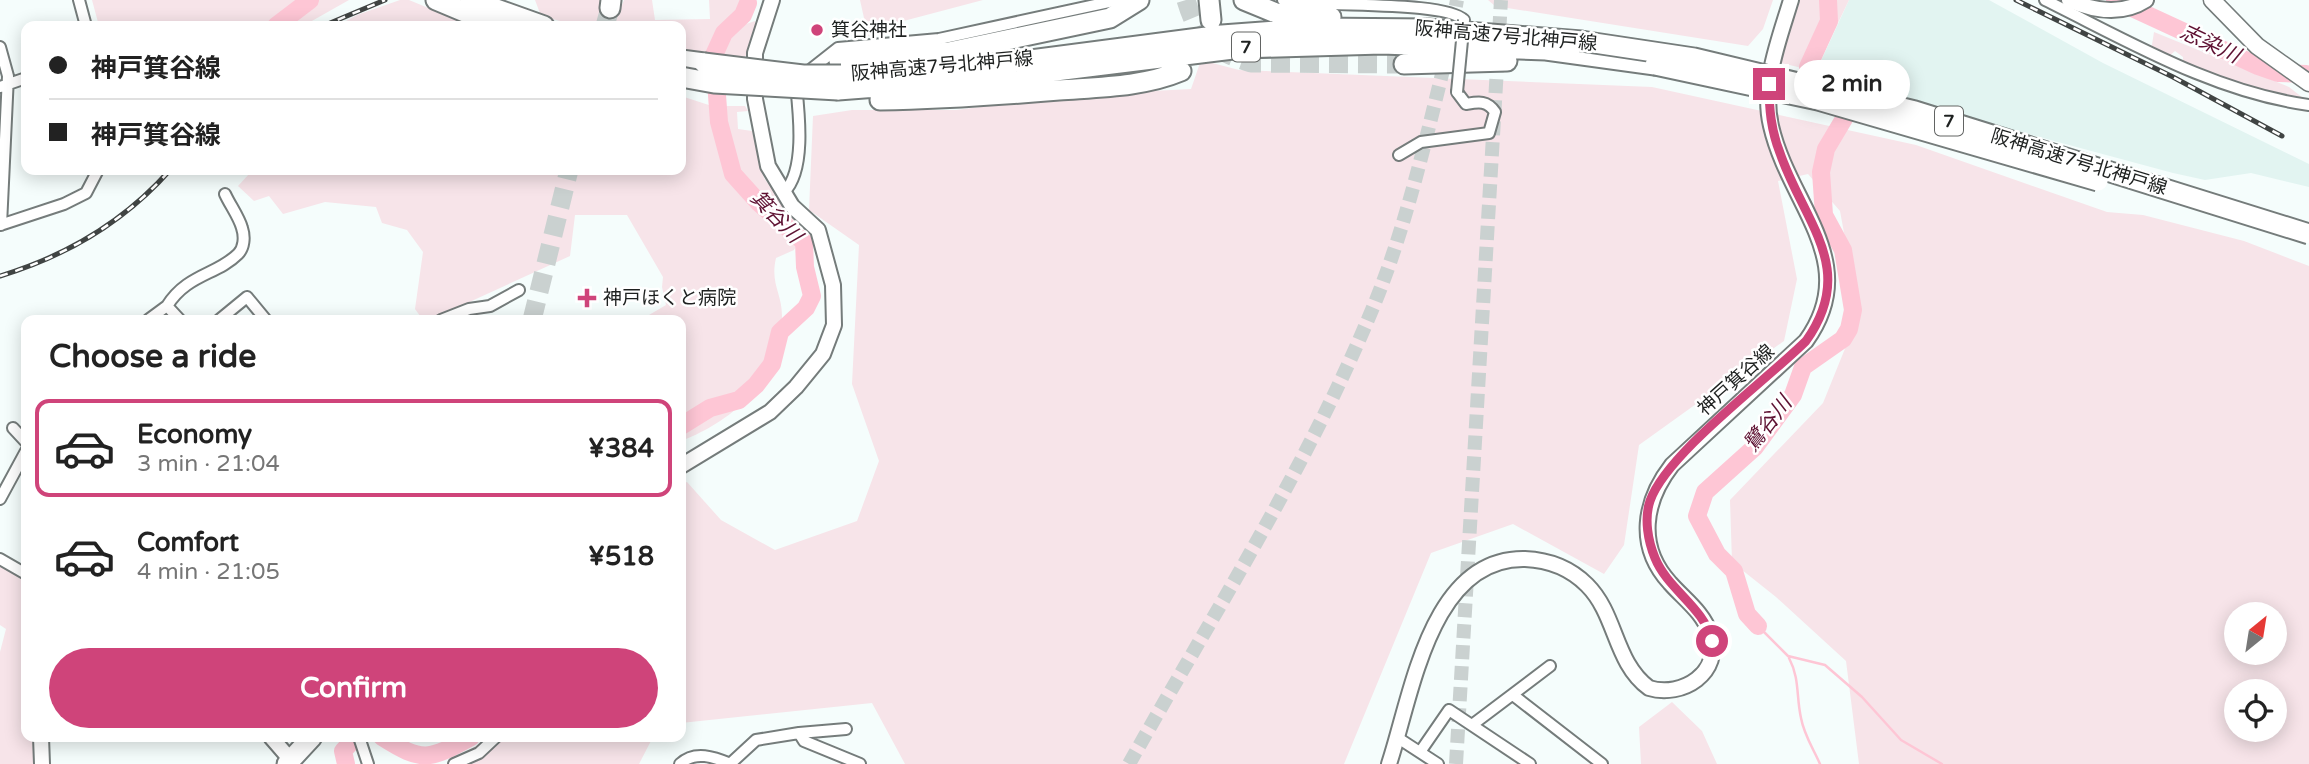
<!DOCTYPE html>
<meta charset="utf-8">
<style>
:root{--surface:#fff;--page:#f2f2f2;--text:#222;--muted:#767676;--line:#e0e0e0;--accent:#cf447a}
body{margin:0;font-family:"Varela Round","Noto Sans JP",sans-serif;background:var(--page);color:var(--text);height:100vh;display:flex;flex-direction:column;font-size:26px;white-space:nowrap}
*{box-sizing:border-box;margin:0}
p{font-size:23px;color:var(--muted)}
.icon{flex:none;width:38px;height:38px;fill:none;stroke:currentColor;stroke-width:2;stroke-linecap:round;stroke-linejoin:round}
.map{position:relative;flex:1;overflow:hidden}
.panel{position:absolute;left:21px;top:315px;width:665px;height:427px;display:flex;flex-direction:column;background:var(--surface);border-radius:14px;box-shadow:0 4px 18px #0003}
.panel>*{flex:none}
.guide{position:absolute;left:21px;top:21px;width:665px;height:154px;border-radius:14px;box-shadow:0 4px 18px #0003;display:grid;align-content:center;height:154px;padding:0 28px;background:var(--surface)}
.needle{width:46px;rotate:30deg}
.tools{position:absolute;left:2224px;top:602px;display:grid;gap:14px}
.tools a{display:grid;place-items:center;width:63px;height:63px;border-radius:50%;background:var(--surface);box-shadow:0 4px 18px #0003;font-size:35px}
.end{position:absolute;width:32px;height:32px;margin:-16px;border:9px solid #cf447a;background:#fff;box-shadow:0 0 0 4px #fff}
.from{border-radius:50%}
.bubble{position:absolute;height:49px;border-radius:24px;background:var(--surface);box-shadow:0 4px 18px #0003;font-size:23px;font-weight:700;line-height:49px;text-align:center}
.guide b{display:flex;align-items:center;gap:24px;height:66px;font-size:26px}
.guide b+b{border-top:2px solid var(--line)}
.guide i{width:18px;height:18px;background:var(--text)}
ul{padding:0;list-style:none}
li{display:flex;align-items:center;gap:21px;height:98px;margin:0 14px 10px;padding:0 14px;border:4px solid transparent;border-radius:14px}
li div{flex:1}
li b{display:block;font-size:26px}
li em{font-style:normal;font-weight:700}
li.active{border-color:var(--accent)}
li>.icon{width:63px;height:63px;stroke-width:1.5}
h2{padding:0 28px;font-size:32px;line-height:84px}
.primary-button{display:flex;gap:14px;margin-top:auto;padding:14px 28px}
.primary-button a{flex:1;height:80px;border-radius:42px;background:var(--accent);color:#fff;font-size:28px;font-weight:700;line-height:80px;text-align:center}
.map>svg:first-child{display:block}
.built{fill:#e2f4f1}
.green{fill:#f7e4e9;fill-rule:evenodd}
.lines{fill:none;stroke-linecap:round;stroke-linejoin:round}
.stream{stroke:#fec6d5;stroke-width:2.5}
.river{stroke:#fec6d5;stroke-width:18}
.secondary-tunnel{stroke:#cad1d0;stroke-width:14;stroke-dasharray:14 7;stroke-linecap:butt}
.highway-tunnel{stroke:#cad1d0;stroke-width:19;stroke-dasharray:19 10;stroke-linecap:butt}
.street-casing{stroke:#757c7b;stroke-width:14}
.secondary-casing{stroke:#757c7b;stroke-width:18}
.primary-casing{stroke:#757c7b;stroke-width:19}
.highway-casing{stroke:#757c7b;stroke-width:23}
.street{stroke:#fff;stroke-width:10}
.secondary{stroke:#fff;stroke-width:14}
.primary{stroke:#fff;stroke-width:16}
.highway{stroke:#fff;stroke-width:19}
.rail-casing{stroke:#404443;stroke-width:5}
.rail{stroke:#fff;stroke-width:2.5;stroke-dasharray:8;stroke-linecap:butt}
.street-bridge-casing{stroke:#757c7b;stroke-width:14;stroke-linecap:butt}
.highway-bridge-casing{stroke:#757c7b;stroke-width:23;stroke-linecap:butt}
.street-bridge{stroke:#fff;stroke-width:10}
.highway-bridge{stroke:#fff;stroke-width:19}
.route{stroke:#cf447a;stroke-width:9}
.poi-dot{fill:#cf447a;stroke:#fff;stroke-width:2.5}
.labels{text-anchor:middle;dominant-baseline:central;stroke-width:5;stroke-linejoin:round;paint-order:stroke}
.shield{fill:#fff;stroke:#626463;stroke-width:2}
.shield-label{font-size:18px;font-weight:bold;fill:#1e2120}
.poi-label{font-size:19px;fill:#1e2120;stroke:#fff;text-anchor:start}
.street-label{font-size:19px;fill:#1e2120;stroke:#fff}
.water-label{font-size:21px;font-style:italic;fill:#5e1132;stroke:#fff}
</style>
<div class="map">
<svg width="2309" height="764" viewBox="0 0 2309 764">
<rect width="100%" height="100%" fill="#f5fdfc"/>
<path class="built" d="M1849 0H1989L2103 63 2309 164V187L2251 173 2205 180 2173 173 1814 76Z"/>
<path class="green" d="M92 0H349L303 26H99Z
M400 0H409L472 26H337L357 15Z
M535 0H606L622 5 624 0H652L655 20 710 19 709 0H740L734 28 755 21 756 35 745 57 683 54 681 26H579L541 16Z
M860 0H983L896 23 868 36Z
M1488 0H1773L1763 29 1748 46 1495 6Z
M1800 0H1849L1815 71 1781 63 1785 39Z
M2154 32 2289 87 2303 98 2246 88 2183 64V57L2175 51 2167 58 2151 51Z
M1201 60 1239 70 1652 87 1916 145 2107 212 2143 215 2244 241 2309 266V764H1859L1846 661 1776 597 1732 562 1730 500 1823 403 1859 314 1840 211 1808 174 1778 181 1797 279 1784 341 1639 445 1624 545 1604 574 1513 524 1431 553 1344 764H905L872 703 681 723V484L687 482 721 520 775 550 857 521 879 461 852 384 859 245 809 210 813 116 852 110H956L1075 95 1191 89ZM2236 614H2275V653H2236ZM2236 691H2275V730H2236Z
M681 96 712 106H745L748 111 737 112 738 129 752 131 764 178 804 232 794 250 776 258C770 284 782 293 782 316 782 335 754 391 741 404 727 419 700 434 681 441V320H647L649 315 666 305 662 287 663 277 627 215H575L570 256 430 320H423L415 309 423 252 407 230 382 223 376 207 325 202 283 214 269 196 254 201 238 186 249 174 245 170H681Z
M0 564 26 582V737H36L38 764H0V652L6 629 0 625Z
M1672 702 1702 731 1717 764H1641L1639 727Z
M492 737H653L639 764H458L465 752Z"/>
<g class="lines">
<path class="stream" d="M1758 626 1788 656 1825 665 1862 697 1901 740 1942 764
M1789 658C1800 679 1796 696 1801 718 1804 735 1813 748 1820 764"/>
<path class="river" d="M2115 0 2258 66 2278 73 2306 74
M276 26 310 0
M681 426 710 408 739 400 756 385 772 364 780 332 806 308 812 296 805 267 804 242 759 203 733 174 719 122 714 55 724 33 743 15 748 3
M1758 626 1747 614 1734 571 1717 554 1697 516 1705 492 1755 447 1793 395 1803 367 1843 339 1849 329 1853 310 1843 250 1824 215 1821 172 1826 149 1848 112V98L1839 85 1816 81 1808 67 1829 21 1828 0
M382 737C423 763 429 760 471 737
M346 764 343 751 356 737"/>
<path class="secondary-tunnel" d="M1452 27 1457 0
M1129 764C1212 616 1303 474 1369 317 1405 233 1425 142 1447 54
M1456 764 1501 0"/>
<path class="highway-tunnel" d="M1186 0C1198 40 1211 50 1251 63L1404 64
M605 26 610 8
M532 320 569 170"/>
<defs>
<path id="street" d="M79 0 86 26
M1283 0C1322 8 1443 0 1464 20
M2045 0C2130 42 2214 92 2309 105
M0 47 8 76 1 225
M805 74 838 48 939 39 1118 0
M0 87 26 78
M1399 155 1421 142 1489 133 1495 112C1487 100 1478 102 1466 104L1457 92
M784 192C806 171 799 113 796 85
M0 225 64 204 86 193 98 170
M167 306C187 274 217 275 238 254 244 248 245 237 242 228 239 217 230 205 225 194
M148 320 167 306 180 320
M219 320 247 297 266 320
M441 320 469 309 490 306 519 290
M13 428 26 442
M0 499 26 451
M0 559 26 574
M1513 695 1602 764
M1472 725 1550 666
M799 733 846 729
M359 737 368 764
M1398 738 1438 764
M1420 752 1449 710 1530 764
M454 764 479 753 496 737
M680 764C695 750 714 757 731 764
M730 764 756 740 799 733 804 741 860 764"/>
<path id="secondary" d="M2069 0C2094 11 2121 16 2146 0
M681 466 770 412 796 387 823 354 834 325 833 285 818 230 792 206 768 166 755 99V53L772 0
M41 737 42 764
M271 737 290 759
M1389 764C1412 695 1430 557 1525 559 1549 560 1570 568 1587 585 1617 615 1614 662 1649 688 1682 698 1723 673 1710 634 1704 613 1684 599 1670 583 1636 546 1644 501 1672 465L1806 341C1863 262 1789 205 1771 126 1761 84 1779 40 1791 0"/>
<path id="primary" d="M2212 0 2257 46 2309 83"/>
<path id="highway" d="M436 0 498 26
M471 0 544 26
M1209 0 1211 20
M1244 0 1276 13 1331 17
M610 8 611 0
M681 60 704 63
M839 61 949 52 1110 18 1139 0
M1404 64 1507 61
M841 75 985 66 1222 35 1317 28 1428 29 1581 41
M838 90 1008 77 1241 48 1382 44 1546 50 1655 65
M880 100C940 99 999 95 1059 90 1099 87 1143 87 1181 71
M287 764 312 737"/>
</defs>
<use href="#street" class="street-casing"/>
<use href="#secondary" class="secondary-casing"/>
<use href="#primary" class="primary-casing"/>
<use href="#highway" class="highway-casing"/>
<use href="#street" class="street"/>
<use href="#secondary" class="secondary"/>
<use href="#primary" class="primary"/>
<use href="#highway" class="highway"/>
<defs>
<path id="rail" d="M2016 0 2173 77 2282 136
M323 26 385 0
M0 276C66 256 124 222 170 170"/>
</defs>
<use href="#rail" class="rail-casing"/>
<use href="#rail" class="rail"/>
<defs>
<path id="street-bridge" d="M1457 92 1464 20"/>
<path id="highway-bridge" d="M1581 41 1694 58 1915 111 2309 234
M704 63 803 75H841
M1655 65 1818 100 2098 181
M681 77 714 83 838 90"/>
</defs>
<use href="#street-bridge" class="street-bridge-casing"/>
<use href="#highway-bridge" class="highway-bridge-casing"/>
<use href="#street-bridge" class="street-bridge"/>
<use href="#highway-bridge" class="highway-bridge"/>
</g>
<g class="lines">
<path class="route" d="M1712 641C1704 607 1668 590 1655 558 1648 541 1644 519 1650 501 1667 453 1767 380 1806 341 1858 268 1804 223 1780 153 1771 130 1769 109 1769 84"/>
</g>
<g class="poi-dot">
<circle cx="817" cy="30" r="7"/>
<path d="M583.5 287.5h7v7h7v7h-7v7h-7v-7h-7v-7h7z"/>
</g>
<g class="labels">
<g class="shield">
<rect x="1232" y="32.5" width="28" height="29" rx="5"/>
<rect x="1935" y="106.5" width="28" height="29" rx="5"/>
</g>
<g class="shield-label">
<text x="1246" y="47">7</text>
<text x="1949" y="121">7</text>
</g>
<g class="poi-label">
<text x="831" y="30">箕谷神社</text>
<text x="603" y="298">神戸ほくと病院</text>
</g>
<g class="street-label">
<text transform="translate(1506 36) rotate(5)">阪神高速7号北神戸線</text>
<text transform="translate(942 66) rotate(-5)">阪神高速7号北神戸線</text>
<text transform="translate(2079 162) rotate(17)">阪神高速7号北神戸線</text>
<text transform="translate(1736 380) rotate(-42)">神戸箕谷線</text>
</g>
<g class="water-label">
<text transform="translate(2210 44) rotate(25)">志染川</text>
<text transform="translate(776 217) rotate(46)">箕谷川</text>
<text transform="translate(1768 424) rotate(-52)">鷺谷川</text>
</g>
</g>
</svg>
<div class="tools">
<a><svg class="needle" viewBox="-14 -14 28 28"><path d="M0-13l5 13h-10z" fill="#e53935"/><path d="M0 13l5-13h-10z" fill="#767676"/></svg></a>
<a><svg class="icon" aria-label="locate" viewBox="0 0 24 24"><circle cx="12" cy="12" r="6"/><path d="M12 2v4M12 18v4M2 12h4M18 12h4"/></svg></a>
</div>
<i class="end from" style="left:1712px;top:641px"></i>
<i class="end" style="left:1769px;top:84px"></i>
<div class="bubble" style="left:1794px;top:60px;width:116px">2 min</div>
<div class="guide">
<b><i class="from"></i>神戸箕谷線</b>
<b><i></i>神戸箕谷線</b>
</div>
<section class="panel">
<h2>Choose a ride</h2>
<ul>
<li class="active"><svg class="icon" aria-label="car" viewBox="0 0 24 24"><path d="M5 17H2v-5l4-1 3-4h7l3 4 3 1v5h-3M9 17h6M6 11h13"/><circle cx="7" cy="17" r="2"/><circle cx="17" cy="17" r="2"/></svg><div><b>Economy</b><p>3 min · 21:04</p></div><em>¥384</em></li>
<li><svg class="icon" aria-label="car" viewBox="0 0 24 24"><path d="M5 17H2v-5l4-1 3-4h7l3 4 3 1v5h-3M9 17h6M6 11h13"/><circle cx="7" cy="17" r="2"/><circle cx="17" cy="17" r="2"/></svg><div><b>Comfort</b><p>4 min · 21:05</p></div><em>¥518</em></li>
</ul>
<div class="primary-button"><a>Confirm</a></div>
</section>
</div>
